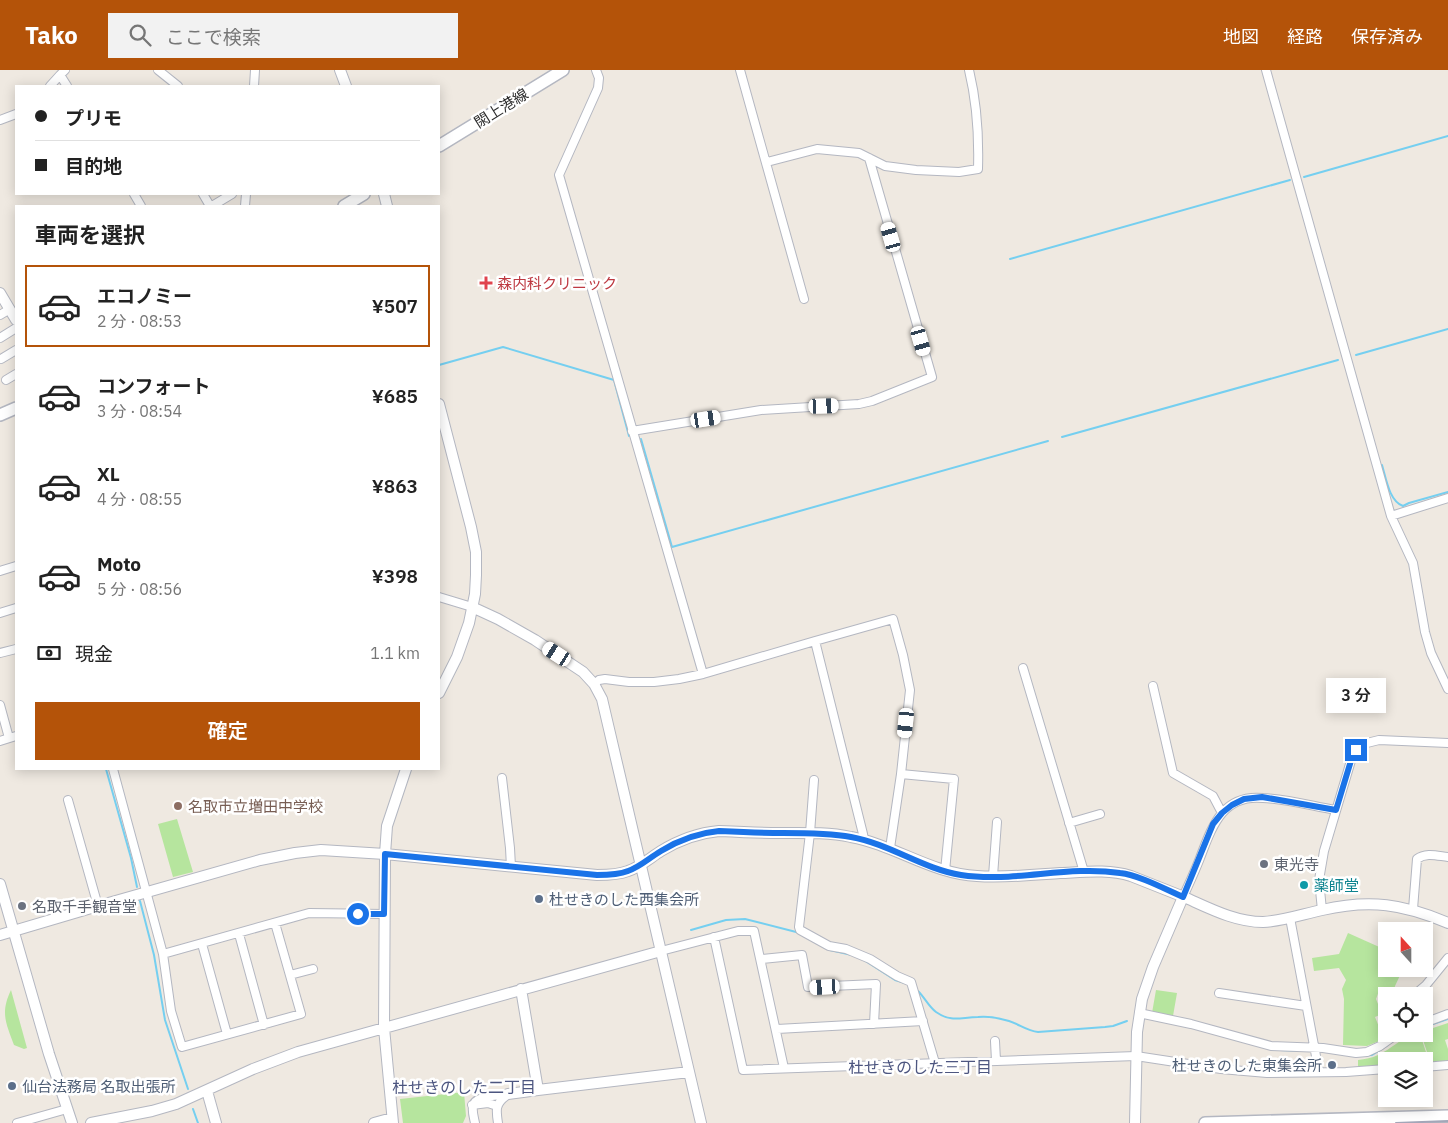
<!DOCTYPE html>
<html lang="ja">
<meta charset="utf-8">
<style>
:root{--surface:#fff;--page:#f2f2f2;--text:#222;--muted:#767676;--line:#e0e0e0;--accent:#b45309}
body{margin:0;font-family:"IBM Plex Sans","Noto Sans JP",sans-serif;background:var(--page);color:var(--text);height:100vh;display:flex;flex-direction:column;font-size:19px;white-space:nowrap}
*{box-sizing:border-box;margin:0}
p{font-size:16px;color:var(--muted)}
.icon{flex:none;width:28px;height:28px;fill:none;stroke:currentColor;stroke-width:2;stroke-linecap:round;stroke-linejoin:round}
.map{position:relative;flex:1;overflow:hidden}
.side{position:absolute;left:15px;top:135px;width:425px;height:565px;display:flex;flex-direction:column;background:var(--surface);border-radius:0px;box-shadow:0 2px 12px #0003}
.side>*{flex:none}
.banner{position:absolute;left:15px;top:15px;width:425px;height:110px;border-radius:0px;box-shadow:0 2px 12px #0003;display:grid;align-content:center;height:110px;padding:0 20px;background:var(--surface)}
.needle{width:32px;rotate:339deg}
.fabs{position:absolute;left:1378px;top:852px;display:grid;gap:10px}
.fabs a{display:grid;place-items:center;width:55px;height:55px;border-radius:0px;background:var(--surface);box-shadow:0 2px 12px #0003;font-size:25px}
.end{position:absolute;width:22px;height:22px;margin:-11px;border:6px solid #1a73e8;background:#fff;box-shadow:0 0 0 2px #fff}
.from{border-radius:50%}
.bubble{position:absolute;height:35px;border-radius:0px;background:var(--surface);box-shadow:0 2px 12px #0003;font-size:16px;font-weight:600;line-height:35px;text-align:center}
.car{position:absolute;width:15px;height:30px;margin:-15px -8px;border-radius:6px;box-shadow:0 0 4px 1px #0007;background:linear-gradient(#fff 24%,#345 0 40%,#fff 0 76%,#345 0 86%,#fff 0)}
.banner b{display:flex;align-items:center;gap:18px;height:48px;font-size:19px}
.banner b+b{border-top:1px solid var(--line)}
.banner i{width:12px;height:12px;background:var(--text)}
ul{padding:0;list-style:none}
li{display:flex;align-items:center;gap:15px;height:82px;margin:0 10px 8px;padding:0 10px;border:2px solid transparent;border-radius:0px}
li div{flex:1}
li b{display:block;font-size:19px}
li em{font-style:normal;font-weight:600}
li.on{border-color:var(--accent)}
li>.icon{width:45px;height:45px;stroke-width:1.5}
h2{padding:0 20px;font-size:22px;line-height:60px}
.pay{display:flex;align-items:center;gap:12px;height:55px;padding:0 20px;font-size:19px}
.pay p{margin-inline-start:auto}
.button{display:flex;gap:10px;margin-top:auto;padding:10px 20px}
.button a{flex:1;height:58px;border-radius:0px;background:var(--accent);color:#fff;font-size:20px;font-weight:600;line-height:58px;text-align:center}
header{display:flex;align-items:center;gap:30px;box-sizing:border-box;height:70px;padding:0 25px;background:var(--accent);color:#fff}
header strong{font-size:24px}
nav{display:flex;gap:28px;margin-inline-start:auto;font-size:18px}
.search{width:350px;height:45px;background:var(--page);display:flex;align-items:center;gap:12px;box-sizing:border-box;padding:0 18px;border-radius:0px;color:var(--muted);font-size:19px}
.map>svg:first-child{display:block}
.green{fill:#b6e59e}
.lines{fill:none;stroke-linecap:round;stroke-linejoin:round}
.stream{stroke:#75cff0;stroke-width:2}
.minor-casing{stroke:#b4b7c1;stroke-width:10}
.tertiary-casing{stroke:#b4b7c1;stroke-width:12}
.secondary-casing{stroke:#b4b7c1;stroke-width:14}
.minor{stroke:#fff;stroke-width:8}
.tertiary{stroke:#fff;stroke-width:10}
.secondary{stroke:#fff;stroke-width:11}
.rail{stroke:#a3a6b8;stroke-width:2}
.route{stroke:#1a73e8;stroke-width:6}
.health-dot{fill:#e0444e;stroke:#fff;stroke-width:2}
.education-dot{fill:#8d6e63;stroke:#fff;stroke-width:2}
.worship-dot{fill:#6b7280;stroke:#fff;stroke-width:2}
.culture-dot{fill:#0f9aa8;stroke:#fff;stroke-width:2}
.service-dot{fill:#5c6f8a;stroke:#fff;stroke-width:2}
.labels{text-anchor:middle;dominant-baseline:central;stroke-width:5;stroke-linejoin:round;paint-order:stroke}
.street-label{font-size:15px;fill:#2e2e2e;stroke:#fff}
.health-label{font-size:15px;fill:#be3a42;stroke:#fff;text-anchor:start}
.education-label{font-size:15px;fill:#785e54;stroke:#fff;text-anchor:start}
.worship-label{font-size:15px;fill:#5b616d;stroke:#fff;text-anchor:start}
.culture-label{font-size:15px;fill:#0d838f;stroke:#fff;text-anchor:start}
.service-label{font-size:15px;fill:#4e5e75;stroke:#fff;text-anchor:start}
.neighbourhood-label{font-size:16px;fill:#4d5680;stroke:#fff}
</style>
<header>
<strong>Tako</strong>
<div class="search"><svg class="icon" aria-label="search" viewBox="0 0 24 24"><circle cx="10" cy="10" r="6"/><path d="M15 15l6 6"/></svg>ここで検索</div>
<nav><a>地図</a><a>経路</a><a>保存済み</a></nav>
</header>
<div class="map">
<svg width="1448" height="1053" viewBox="0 0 1448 1053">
<rect width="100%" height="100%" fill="#efe9e1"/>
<path class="green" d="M177 749 193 802 173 807 158 754Z
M1348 863 1386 880V899H1403L1395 916 1394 922 1379 921 1376 929 1382 944 1375 947 1384 969 1367 976 1343 975 1344 929 1342 919 1346 910 1339 898 1314 901 1312 888 1339 884Z
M11 920 27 978 24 979 14 975C6 953 0 943 11 920Z
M1156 920 1177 923 1173 946 1152 943Z
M1448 953V969L1445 970 1448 979V993L1431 994 1421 964H1424V961Z
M1414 964H1420L1430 994H1424V991H1386V997L1358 998V990C1365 989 1372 988 1378 985 1391 979 1400 969 1414 964Z
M464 1022 466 1046 463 1053H403L400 1029Z"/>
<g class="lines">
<path class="stream" d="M1304 107 1448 66
M1010 189 1290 110
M1356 285 1448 259
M439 295 503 277 614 310 629 366
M1062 367 1338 290
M641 369 672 477 1048 371
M1382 395C1386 408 1389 431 1403 436L1409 433 1448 422
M106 699 131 788 137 817
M140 831 154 885 165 950 188 1019
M691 860 726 850 745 849 800 863
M830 880 852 885
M864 890 895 910 905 913
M918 921C925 928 929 937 936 942 952 953 961 947 978 947 987 946 999 948 1009 951 1019 954 1027 961 1038 962L1105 957 1113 956 1127 951
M1424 957 1448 949
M1398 967 1404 964
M1280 980 1311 981
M1356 986 1372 985 1388 975
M193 1039 198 1053"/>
<defs>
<path id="minor" d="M65 0 60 5 67 16
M158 0 178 16
M596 0 599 8 598 18 559 105 703 604
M740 0 804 229
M1266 0 1391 446 1413 493 1425 562 1431 583 1448 619
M50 16 60 5
M254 16 255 0
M0 50 16 44
M767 92 817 79 859 83 885 96 916 100 959 102 978 99C979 65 977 33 969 0
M134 124 141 136
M203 124 210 136
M212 136 232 124
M245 136 246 124
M0 245 10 239
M0 268 16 258
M1 289 16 280
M6 310 16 304
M632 361 761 340 859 334 872 331 932 307 869 88
M1391 446 1448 428
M0 501 16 496
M439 527 472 537
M0 543 16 538
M815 571 893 549 903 585 910 620 901 704 890 778
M0 583 16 579
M1023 598 1084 802
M594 614 599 610 605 609 629 612H654L679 609 703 604 815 571 863 764 864 770
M1153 616 1173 703 1213 726 1222 743
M0 635 9 668
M0 671 16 666
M113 699 163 884 171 941 182 977 301 944 275 853
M901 704 954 709 945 801
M502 708 510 778 511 797
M814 710 810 763 799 857 800 860 829 876 846 879 870 889 897 906 911 912 935 993
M68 730 98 836
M1069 753 1100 744
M993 806 997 752
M1183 827C1189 814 1195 801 1200 788 1212 757 1222 724 1263 728 1287 729 1312 736 1335 740
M1413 839 1417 789C1426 782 1438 786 1448 787
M1322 840 1319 810 1324 781 1353 684 1363 674 1379 670 1448 673
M1290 848 1319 1002
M239 864 264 955
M714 867 743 1000 1136 986 1221 999 1267 1003 1346 1002 1386 999
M202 874 227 964
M661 881 738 861H754L784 998
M163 884 309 843 385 844
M762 889 802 885 808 917 876 914 874 954
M290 905 313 899
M1219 923 1306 936
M1413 926 1426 915 1448 888
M1139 943 1191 954 1271 976 1323 978 1356 983 1367 982 1380 976 1397 964
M1424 953 1448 944
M777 959 923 951
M995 971 996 991
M1424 997 1448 995
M472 1035 488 1033 497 1036
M17 1053 67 1039
M475 1053C474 1048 472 1042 473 1037 473 1025 499 1026 508 1024
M498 1053C496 1040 495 1034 506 1026"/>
<path id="tertiary" d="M340 0 346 16
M384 124 387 136
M0 223 16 250
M439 334 471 457 476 482V505L475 524 469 553 457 587 439 623
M472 537 498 549 535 570 583 602 594 614 602 629 701 1053
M0 814 49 984 72 1053
M0 865 98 836 260 790 295 783 321 780 385 784 597 805C607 805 618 805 628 801 640 797 650 788 661 781 679 770 697 763 719 761 739 762 759 763 779 763 803 763 827 762 851 767 895 775 932 804 977 806 1004 808 1032 805 1060 803 1084 802 1108 799 1131 806 1149 813 1166 820 1184 827 1209 838 1235 852 1263 852 1283 851 1303 844 1322 840 1370 829 1404 834 1448 853
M521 919 538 1020 689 1002
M207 1021 216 1053
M508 1024 538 1020
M91 1053 152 1041 176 1034 253 999 298 982 661 881
M374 1053 392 1048
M393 1053 384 958 385 784 387 756 406 699
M1135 1053 1137 962 1142 929 1153 897 1183 827"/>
<path id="secondary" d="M439 76 563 0
M344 136 364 124
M0 345 16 338
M1205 1053 1448 1046"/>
</defs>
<use href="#minor" class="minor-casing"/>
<use href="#tertiary" class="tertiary-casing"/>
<use href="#secondary" class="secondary-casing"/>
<use href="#minor" class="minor"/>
<use href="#tertiary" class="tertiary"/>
<use href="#secondary" class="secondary"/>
<path class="rail" d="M1396 1053 1448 1051"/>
</g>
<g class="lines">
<path class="route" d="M358 844H384L385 784 597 805C607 805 618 805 628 801 640 797 649 788 661 781 679 770 697 763 719 761 740 762 761 763 783 763 805 763 829 763 851 767 890 774 923 799 961 805 1014 813 1067 795 1120 803 1139 805 1165 819 1183 827L1213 754 1222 743 1232 735 1244 729 1262 727 1336 740 1353 684 1356 680"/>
</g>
<path class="health-dot" d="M483.5 205.5h5v5h5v5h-5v5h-5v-5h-5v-5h5z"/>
<circle class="education-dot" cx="178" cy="736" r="5"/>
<g class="worship-dot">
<circle cx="1264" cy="794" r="5"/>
<circle cx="22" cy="836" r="5"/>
</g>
<circle class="culture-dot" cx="1304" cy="815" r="5"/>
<g class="service-dot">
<circle cx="539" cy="829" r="5"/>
<circle cx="1332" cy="995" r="5"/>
<circle cx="12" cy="1016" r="5"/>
</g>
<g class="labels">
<g class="street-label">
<text transform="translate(501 38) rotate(-32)">閖上港線</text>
</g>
<g class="health-label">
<text x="497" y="213">森内科クリニック</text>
</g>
<g class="education-label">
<text x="188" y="736">名取市立増田中学校</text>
</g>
<g class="worship-label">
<text x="1274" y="794">東光寺</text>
<text x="32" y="836">名取千手観音堂</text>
</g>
<g class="culture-label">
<text x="1314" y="815">薬師堂</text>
</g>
<g class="service-label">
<text x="549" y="829">杜せきのした西集会所</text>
<text x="1322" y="995" text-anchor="end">杜せきのした東集会所</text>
<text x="22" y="1016">仙台法務局 名取出張所</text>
</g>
<g class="neighbourhood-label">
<text x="920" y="997">杜せきのした三丁目</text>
<text x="464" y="1017">杜せきのした二丁目</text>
</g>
</g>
</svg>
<div class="fabs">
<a><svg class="needle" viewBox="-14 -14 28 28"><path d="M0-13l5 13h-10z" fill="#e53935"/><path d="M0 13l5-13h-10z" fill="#767676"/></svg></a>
<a><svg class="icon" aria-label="locate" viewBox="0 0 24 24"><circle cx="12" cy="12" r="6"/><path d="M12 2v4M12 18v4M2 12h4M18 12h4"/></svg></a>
<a><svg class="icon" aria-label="layers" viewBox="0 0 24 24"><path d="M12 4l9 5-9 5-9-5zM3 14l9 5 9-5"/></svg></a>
</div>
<i class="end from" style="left:358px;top:844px"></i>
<i class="end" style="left:1356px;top:680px"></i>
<div class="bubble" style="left:1326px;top:608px;width:60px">3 分</div>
<i class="car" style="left:891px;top:167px;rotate:344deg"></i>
<i class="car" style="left:921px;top:271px;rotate:164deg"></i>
<i class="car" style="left:824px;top:336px;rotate:88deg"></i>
<i class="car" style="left:706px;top:349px;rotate:81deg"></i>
<i class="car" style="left:557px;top:584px;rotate:303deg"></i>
<i class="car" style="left:906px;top:653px;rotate:186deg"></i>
<i class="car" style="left:825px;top:917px;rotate:267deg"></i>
<div class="banner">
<b><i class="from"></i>プリモ</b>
<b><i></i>目的地</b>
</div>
<section class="side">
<h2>車両を選択</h2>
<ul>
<li class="on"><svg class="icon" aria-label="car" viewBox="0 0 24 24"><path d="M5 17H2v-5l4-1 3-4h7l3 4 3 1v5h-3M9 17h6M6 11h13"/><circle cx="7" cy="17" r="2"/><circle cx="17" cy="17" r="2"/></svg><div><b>エコノミー</b><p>2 分 · 08:53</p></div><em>¥507</em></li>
<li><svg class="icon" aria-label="car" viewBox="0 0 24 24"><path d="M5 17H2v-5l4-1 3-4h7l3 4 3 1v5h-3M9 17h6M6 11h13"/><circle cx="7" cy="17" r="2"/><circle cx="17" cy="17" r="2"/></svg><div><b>コンフォート</b><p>3 分 · 08:54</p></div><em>¥685</em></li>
<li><svg class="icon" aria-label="car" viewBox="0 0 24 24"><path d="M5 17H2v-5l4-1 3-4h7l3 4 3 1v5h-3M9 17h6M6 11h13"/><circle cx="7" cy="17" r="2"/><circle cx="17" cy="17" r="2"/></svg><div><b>XL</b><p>4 分 · 08:55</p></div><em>¥863</em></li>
<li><svg class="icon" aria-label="car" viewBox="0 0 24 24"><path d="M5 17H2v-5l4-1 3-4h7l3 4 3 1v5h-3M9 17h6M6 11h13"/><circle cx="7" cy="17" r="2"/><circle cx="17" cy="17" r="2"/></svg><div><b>Moto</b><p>5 分 · 08:56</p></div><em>¥398</em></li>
</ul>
<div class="pay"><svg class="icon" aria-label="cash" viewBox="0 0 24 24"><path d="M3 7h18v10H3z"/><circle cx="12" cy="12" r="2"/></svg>現金<p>1.1 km</p></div>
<div class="button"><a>確定</a></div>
</section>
</div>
